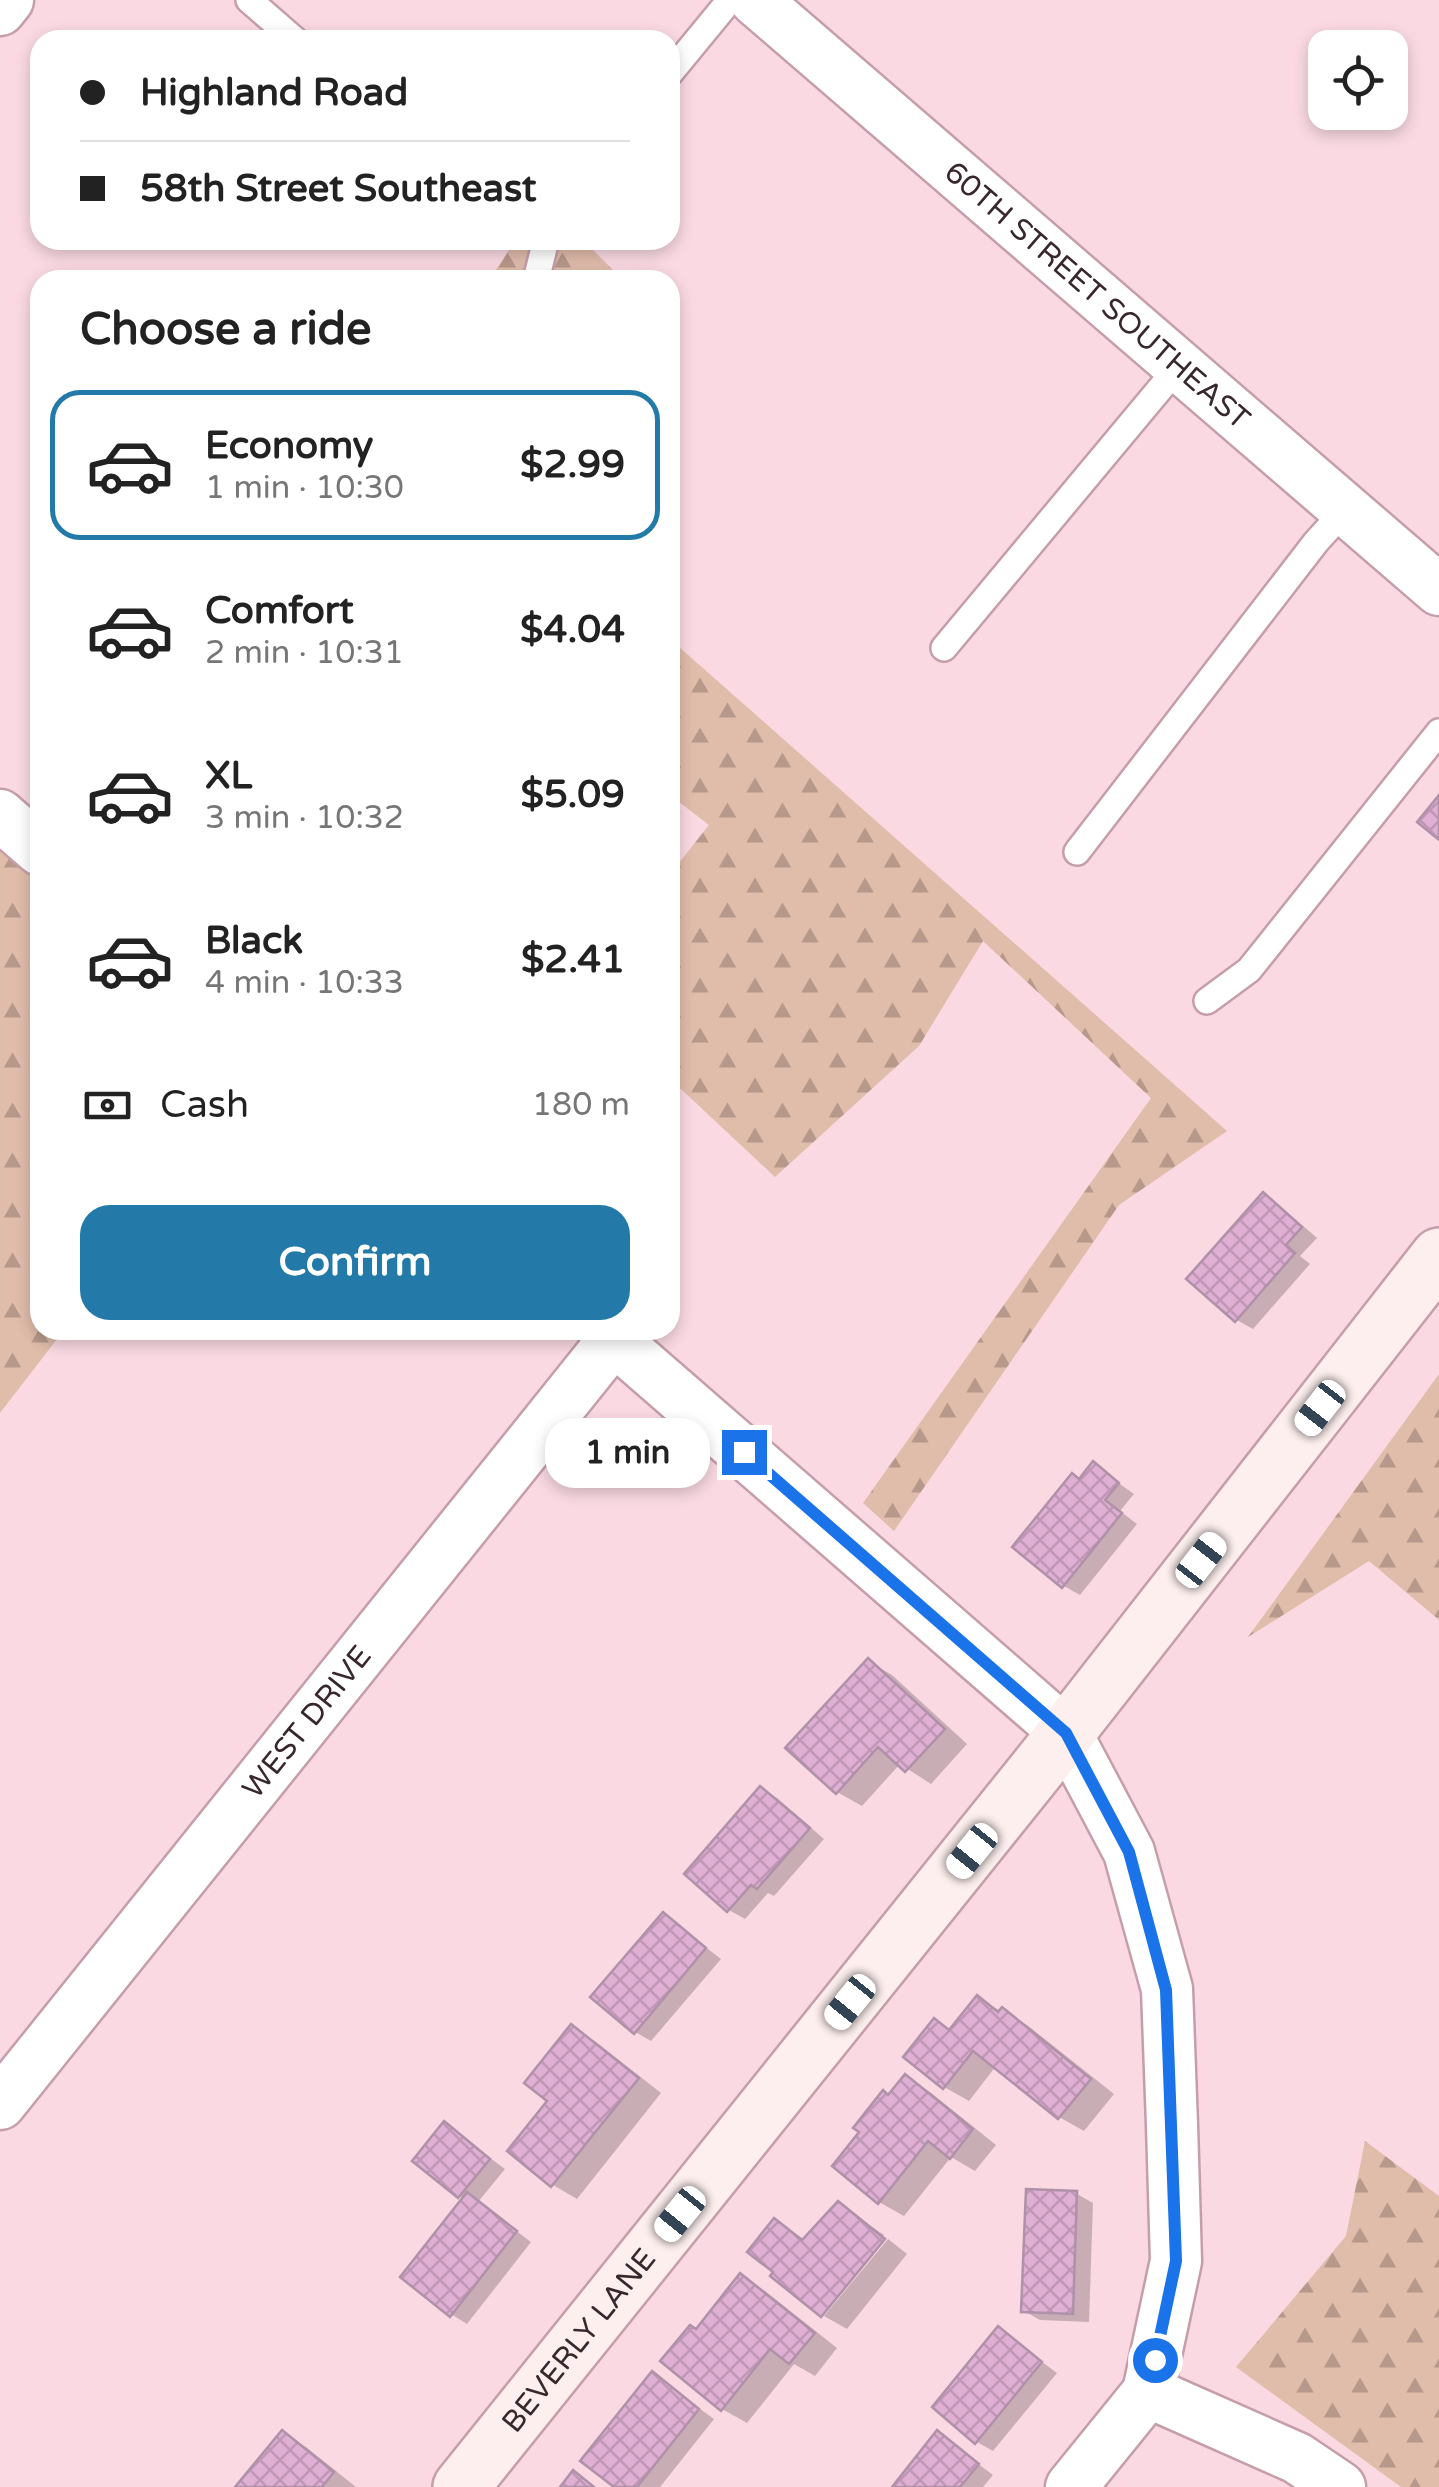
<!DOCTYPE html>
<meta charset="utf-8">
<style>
:root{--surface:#fff;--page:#f6f6f6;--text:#222;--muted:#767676;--line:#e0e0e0;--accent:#2379a8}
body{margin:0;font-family:"Varela Round",sans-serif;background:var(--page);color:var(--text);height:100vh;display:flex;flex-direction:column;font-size:38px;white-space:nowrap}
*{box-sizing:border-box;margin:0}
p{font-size:32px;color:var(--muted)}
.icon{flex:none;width:55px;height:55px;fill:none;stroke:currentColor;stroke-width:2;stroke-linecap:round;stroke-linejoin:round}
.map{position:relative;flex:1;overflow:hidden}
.details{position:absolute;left:30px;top:270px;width:650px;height:1070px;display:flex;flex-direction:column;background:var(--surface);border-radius:30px;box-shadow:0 5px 15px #0003}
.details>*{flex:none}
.top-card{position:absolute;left:30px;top:30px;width:650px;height:220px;border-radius:30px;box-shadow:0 5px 15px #0003;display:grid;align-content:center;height:220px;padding:0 50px;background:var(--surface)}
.tools{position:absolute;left:1308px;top:30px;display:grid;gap:20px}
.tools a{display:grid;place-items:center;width:100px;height:100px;border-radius:20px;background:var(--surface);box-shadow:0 5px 15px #0003;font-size:50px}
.end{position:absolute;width:45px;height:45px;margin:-22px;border:12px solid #1a73e8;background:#fff;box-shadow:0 0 0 5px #fff}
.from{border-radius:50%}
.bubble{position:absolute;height:70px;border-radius:30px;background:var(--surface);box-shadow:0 5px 15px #0003;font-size:32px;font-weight:700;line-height:70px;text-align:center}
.car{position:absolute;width:30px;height:60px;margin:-30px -15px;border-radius:12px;box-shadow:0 0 8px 2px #0007;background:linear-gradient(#fff 24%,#345 0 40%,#fff 0 76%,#345 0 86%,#fff 0)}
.top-card b{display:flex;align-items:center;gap:35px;height:95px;font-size:38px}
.top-card b+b{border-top:2px solid var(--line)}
.top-card i{width:25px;height:25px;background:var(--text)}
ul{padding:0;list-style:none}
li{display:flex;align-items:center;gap:30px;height:150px;margin:0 20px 15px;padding:0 30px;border:5px solid transparent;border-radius:30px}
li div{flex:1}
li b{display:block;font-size:38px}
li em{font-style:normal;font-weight:700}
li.current{border-color:var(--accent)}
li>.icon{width:90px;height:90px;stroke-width:1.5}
h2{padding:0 50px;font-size:45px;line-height:120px}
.pay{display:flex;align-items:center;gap:25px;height:110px;padding:0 50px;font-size:38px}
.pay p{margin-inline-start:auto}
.action{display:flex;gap:20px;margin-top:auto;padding:20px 50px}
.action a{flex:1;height:115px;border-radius:30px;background:var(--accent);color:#fff;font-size:40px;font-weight:700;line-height:115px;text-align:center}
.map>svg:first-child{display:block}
.forest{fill:url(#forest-firs)}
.shadow{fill:#0003}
.building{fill:url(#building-cross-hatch);stroke:#af91a8;stroke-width:2.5}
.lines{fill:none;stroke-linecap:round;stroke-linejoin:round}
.lane-casing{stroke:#c59eaa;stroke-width:30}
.street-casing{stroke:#c59eaa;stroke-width:55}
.secondary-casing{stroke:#c59eaa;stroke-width:60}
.lane{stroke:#fff;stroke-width:25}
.street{stroke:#fff;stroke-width:50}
.secondary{stroke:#fdefee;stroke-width:55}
.route{stroke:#1a73e8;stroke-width:12}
.labels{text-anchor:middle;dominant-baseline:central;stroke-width:8;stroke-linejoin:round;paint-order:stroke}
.street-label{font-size:30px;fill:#38282d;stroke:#fad9e2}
</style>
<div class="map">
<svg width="1439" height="2487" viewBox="0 0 1439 2487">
<defs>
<pattern id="forest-firs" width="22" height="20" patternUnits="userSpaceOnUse" patternTransform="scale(2.5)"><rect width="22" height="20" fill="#e0bcaa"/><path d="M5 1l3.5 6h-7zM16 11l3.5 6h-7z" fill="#b7998b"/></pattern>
<pattern id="building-cross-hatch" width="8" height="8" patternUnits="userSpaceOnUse" patternTransform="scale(2.5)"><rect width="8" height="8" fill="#dfb0d4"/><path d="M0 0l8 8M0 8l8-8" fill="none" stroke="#c097b6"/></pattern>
</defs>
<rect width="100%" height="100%" fill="#fad9e2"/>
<path class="forest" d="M511 240H583L623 280H573L566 274 562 280H489L513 244Z
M670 639 1227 1131 1119 1205 894 1531 863 1503 1151 1098 983 941 919 1046 775 1177 681 1089 670 1092V874L709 825 670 795Z
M0 815 40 850V1330H64L0 1413Z
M1439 1374V1620L1369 1561 1248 1637Z
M1365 2141 1439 2196V2487H1401L1236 2367 1346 2236Z"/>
<path class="shadow" d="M1263 1195 1279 1205 1317 1238 1300 1256 1310 1264 1253 1329 1237 1320 1190 1279Z
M1093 1465 1134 1494 1120 1511 1137 1524 1080 1595 1064 1586 1079 1480Z
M868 1661 892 1675 967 1744 931 1784 900 1764 862 1806 837 1792Z
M761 1789 777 1798 824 1839 774 1896 768 1893 745 1919 729 1910Z
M664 1915 721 1959 651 2041 635 2032Z
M977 1998 1027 2025 1114 2094 1084 2131 1059 2117 996 2066 969 2101 944 2087 951 2031Z
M572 2028 596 2042 661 2093 577 2199 553 2185 510 2151 550 2100Z
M906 2078 930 2092 996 2145 975 2171 951 2157 904 2216 879 2202 862 2132Z
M444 2124 505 2169 478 2202 531 2242 467 2324 451 2314 464 2199 459 2196Z
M1077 2194 1093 2203 1089 2322 1040 2320 1024 2311Z
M838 2204 884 2235 821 2314 775 2221 805 2240Z
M888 2239 907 2254 847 2329 824 2316Z
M741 2277 765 2291 837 2348 815 2376 794 2364 747 2423 722 2409 697 2332Z
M999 2330 1057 2373 993 2451 977 2442Z
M652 2374 714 2419 660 2487H618Z
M282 2433 306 2447 356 2487H238Z
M938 2434 993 2475 983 2487H895Z"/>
<path class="building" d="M1439 795V840L1417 822Z
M1263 1192 1302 1227 1286 1245 1295 1253 1235 1322 1186 1279Z
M1093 1461 1119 1483 1105 1500 1122 1513 1062 1588 1012 1547 1072 1473 1079 1479Z
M868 1658 945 1729 905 1772 878 1747 836 1794 785 1748Z
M760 1786 810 1828 757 1889 751 1885 727 1912 684 1874Z
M663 1912 706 1948 634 2034 590 1997Z
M977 1995 998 2012 1002 2007 1091 2079 1058 2119 973 2051 943 2089 903 2057 934 2018 949 2030Z
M571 2024 639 2078 551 2187 507 2151 547 2101 524 2083Z
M905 2074 973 2129 950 2159 928 2141 878 2204 832 2166 859 2132 853 2128 883 2090 888 2095Z
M444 2121 490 2159 458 2198 412 2161Z
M1026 2189 1077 2191 1073 2314 1021 2312Z
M467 2192 517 2231 450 2317 400 2277Z
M838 2201 885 2239 821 2317 770 2276 773 2272 747 2252 774 2218 802 2240Z
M740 2273 815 2333 789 2364 770 2349 721 2411 660 2361 690 2325 696 2329Z
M998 2326 1042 2362 975 2444 932 2407Z
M652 2371 699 2409 637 2487H614L580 2461Z
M282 2430 334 2472 322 2487H235Z
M937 2430 979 2464 960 2487H892Z
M573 2470 594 2487H560Z"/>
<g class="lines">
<defs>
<path id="lane" d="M249 0 295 40
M670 73 730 0
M536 280 546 240
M944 648 1179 366
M1077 852 1316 542 1346 509
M1207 1001 1249 970 1439 732"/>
<g id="street">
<path id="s1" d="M755 0 1439 590"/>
<path d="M0 10 8 0"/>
<path d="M0 815 40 850"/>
<path d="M603 1330 1066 1733 1129 1852 1167 1989 1172 2125 1176 2261 1148 2392 1297 2458 1340 2487"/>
<path id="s2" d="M0 2104 614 1339"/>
<path d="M1071 2487 1148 2392"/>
</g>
<g id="secondary">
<path id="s3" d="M461 2487 1066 1733 1439 1256"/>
</g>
</defs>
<use href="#lane" class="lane-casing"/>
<use href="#street" class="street-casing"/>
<use href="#secondary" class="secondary-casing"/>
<use href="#lane" class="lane"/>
<use href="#street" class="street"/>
<use href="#secondary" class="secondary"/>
</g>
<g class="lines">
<path class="route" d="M744 1452 1066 1733 1129 1852 1166 1990 1176 2261 1155 2360"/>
</g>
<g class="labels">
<g class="street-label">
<text stroke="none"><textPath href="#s1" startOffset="452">60TH STREET SOUTHEAST</textPath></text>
<text stroke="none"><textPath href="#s2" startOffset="490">WEST DRIVE</textPath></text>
<text stroke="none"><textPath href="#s3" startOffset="188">BEVERLY LANE</textPath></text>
</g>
</g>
</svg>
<div class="tools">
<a><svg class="icon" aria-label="locate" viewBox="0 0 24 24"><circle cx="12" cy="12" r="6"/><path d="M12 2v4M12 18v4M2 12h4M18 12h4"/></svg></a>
</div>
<i class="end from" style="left:1155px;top:2360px"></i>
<i class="end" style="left:744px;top:1452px"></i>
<div class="bubble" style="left:545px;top:1418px;width:165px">1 min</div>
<i class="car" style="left:1320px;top:1408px;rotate:218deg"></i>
<i class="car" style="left:1201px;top:1560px;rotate:38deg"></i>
<i class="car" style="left:972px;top:1851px;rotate:219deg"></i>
<i class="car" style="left:850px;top:2002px;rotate:219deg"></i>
<i class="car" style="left:680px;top:2214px;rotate:219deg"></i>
<div class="top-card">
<b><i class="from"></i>Highland Road</b>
<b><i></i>58th Street Southeast</b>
</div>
<section class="details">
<h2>Choose a ride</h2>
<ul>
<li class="current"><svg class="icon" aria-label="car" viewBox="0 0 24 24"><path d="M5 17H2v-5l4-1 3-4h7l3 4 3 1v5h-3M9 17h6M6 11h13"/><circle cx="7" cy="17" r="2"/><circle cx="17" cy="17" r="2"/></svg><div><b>Economy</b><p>1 min · 10:30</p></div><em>$2.99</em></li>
<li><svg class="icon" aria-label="car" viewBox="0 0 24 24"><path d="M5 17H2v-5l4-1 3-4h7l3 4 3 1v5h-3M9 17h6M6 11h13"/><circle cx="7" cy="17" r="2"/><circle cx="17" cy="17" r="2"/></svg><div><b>Comfort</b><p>2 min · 10:31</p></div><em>$4.04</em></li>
<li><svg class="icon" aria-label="car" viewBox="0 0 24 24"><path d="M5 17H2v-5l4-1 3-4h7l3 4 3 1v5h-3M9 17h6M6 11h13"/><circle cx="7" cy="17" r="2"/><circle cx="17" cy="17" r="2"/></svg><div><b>XL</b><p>3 min · 10:32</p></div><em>$5.09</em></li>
<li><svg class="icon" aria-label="car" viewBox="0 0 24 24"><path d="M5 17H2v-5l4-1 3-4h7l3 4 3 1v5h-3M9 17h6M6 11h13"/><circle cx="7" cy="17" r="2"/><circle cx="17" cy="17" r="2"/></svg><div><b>Black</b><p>4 min · 10:33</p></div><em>$2.41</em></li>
</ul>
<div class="pay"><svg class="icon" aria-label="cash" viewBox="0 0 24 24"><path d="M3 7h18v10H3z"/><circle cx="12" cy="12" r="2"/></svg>Cash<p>180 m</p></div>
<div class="action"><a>Confirm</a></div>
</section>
</div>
